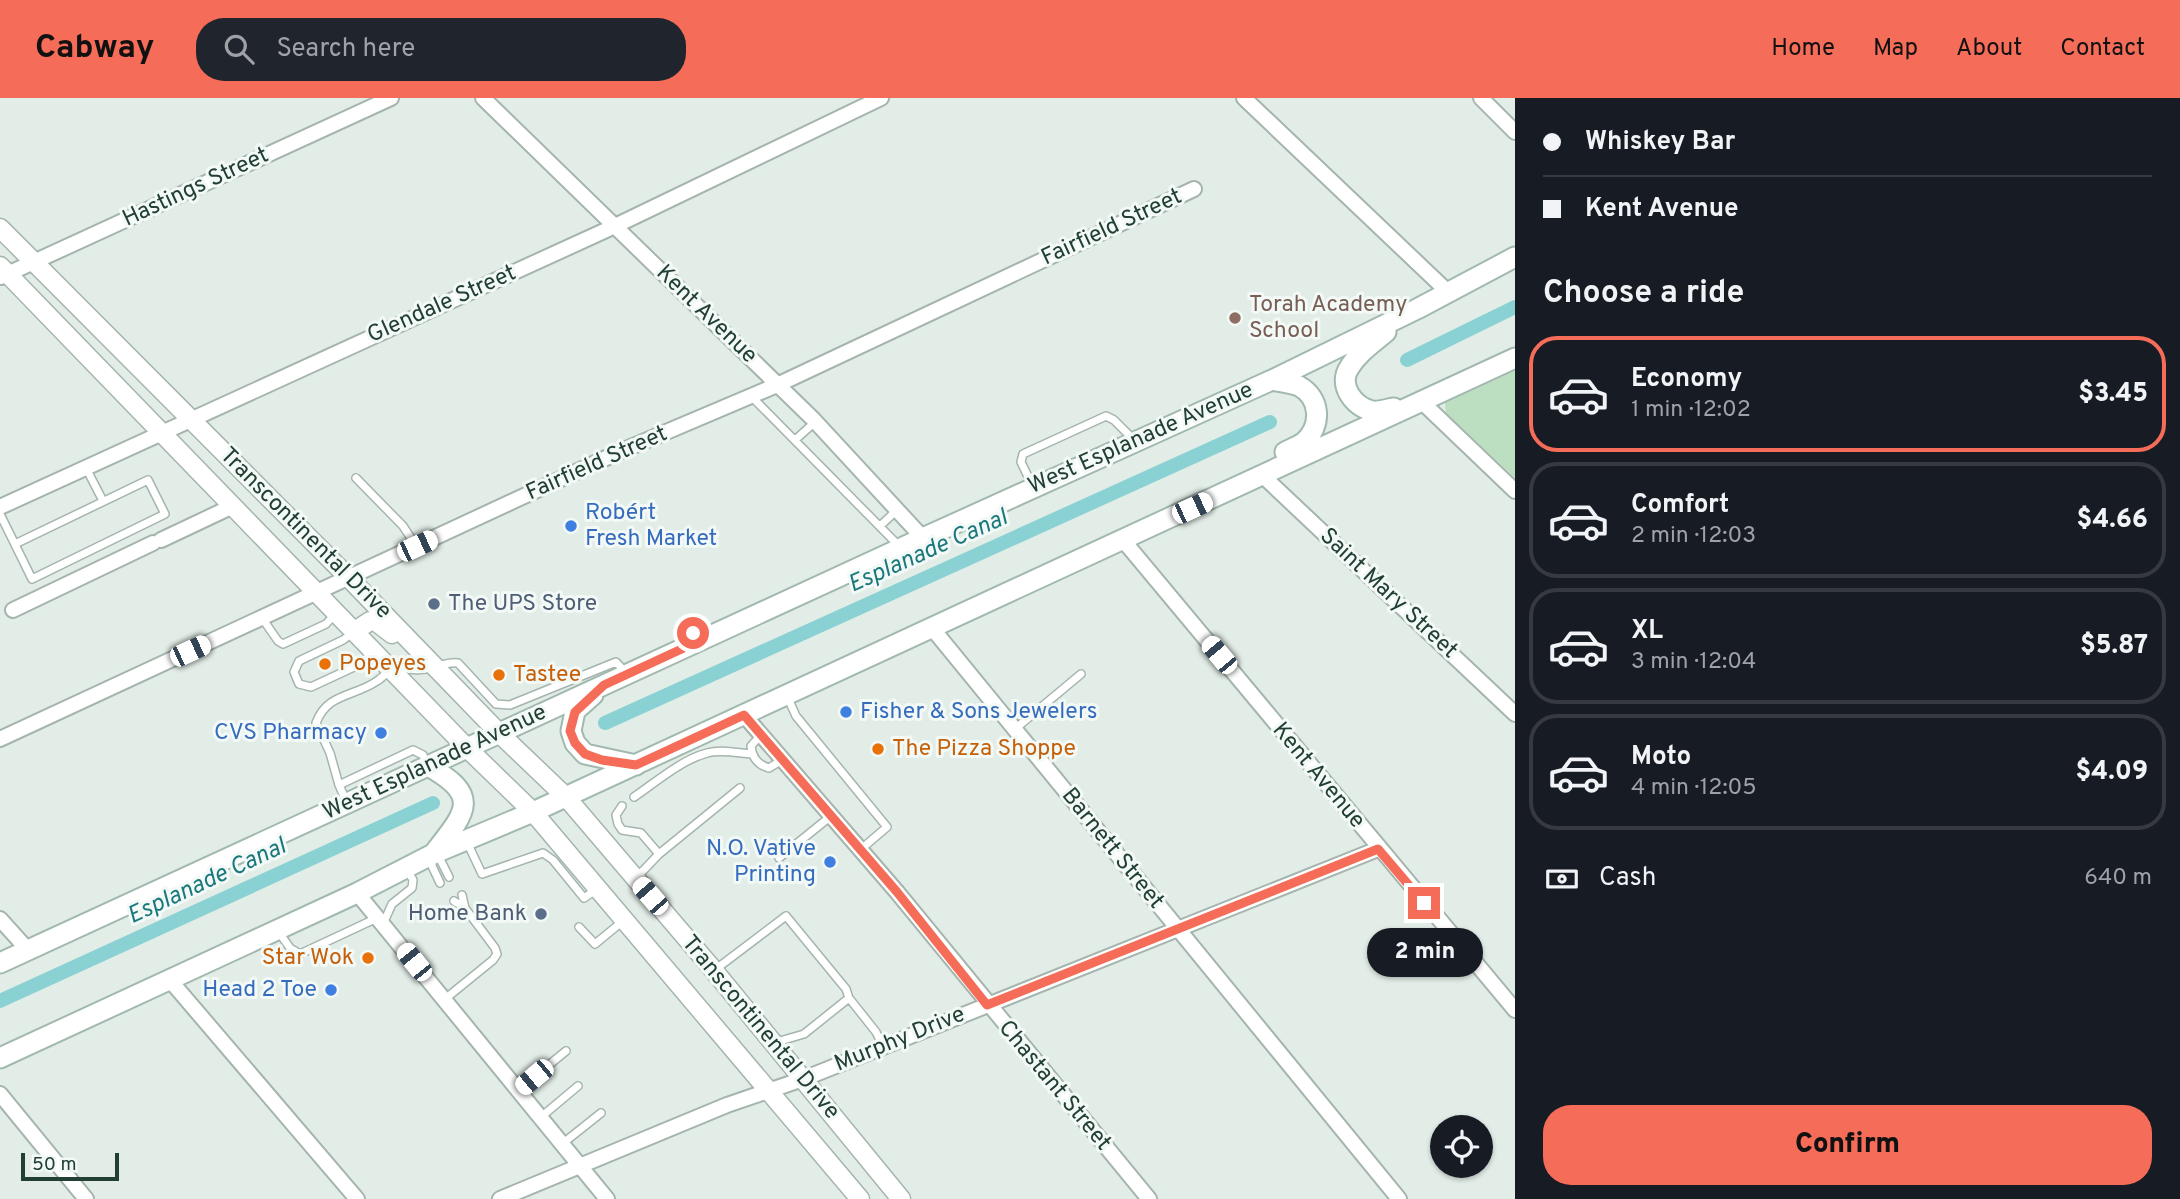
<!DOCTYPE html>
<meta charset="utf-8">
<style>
:root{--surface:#171b24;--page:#20242c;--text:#f1f3f6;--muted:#9ea1a6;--line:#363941;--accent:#f56c59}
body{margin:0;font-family:Overpass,sans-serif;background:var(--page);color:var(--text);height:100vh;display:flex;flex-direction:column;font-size:26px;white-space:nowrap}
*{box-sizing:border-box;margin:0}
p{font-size:23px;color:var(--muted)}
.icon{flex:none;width:38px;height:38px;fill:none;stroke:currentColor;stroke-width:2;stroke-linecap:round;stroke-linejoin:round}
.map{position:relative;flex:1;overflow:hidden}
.panel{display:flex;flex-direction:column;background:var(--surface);width:665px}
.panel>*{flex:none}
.top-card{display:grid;align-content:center;height:154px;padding:0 28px;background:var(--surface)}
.fabs{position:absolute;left:1430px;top:1017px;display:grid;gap:14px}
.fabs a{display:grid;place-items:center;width:63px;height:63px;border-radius:50%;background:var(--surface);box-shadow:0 2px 5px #0004;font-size:35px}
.scale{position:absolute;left:21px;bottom:18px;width:98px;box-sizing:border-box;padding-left:7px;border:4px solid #223f33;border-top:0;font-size:19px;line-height:24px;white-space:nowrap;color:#223f33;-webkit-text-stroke:5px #f3f9f6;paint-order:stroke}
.end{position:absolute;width:32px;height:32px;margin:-16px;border:9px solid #f56c59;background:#fff;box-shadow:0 0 0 4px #fff}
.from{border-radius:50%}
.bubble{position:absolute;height:49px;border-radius:24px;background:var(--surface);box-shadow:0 2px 5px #0004;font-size:23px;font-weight:800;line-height:49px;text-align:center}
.car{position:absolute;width:21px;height:42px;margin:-21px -10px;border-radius:9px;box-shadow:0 0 5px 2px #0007;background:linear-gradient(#fff 24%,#345 0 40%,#fff 0 76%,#345 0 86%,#fff 0)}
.top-card b{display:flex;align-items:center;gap:24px;height:66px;font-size:26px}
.top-card b+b{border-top:2px solid var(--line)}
.top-card i{width:18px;height:18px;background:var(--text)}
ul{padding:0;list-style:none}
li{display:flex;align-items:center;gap:21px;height:116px;margin:0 14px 10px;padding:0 14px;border:4px solid var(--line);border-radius:28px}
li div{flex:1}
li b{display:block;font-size:26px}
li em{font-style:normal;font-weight:800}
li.on{border-color:var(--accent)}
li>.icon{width:63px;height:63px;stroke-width:1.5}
h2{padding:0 28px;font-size:32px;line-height:84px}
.pay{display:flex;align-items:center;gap:18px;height:77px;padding:0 28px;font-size:26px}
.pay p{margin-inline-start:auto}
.cta{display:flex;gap:14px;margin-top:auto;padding:14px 28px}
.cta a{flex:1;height:80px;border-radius:28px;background:var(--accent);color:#111;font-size:28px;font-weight:800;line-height:80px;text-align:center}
header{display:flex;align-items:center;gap:42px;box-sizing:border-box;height:98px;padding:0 35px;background:var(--accent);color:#111}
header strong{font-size:33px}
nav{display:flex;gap:38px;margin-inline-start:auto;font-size:24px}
.search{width:490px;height:63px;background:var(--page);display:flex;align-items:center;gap:18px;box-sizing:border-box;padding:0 24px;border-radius:28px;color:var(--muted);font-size:26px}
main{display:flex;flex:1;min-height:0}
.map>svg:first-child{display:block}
.green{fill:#bbdfc0}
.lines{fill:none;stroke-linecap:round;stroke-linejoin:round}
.canal{stroke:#8ad1d3;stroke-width:14}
.service-casing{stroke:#a5b5ad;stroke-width:10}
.minor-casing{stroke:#a5b5ad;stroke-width:18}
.tertiary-casing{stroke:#a5b5ad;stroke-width:21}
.secondary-casing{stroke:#a1b9ae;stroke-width:23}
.service{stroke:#fff;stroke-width:7}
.minor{stroke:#fff;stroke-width:14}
.tertiary{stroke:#fff;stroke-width:18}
.secondary{stroke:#fff;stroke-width:19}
.route{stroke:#f56c59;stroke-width:9}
.education-dot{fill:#8d6e63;stroke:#f3f9f6;stroke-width:2.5}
.shop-dot{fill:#3f7fe0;stroke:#f3f9f6;stroke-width:2.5}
.service-dot{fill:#5c6f8a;stroke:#f3f9f6;stroke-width:2.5}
.food-dot{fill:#e8710a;stroke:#f3f9f6;stroke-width:2.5}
.labels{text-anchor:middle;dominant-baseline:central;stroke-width:6;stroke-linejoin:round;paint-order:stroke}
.street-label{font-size:23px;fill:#223f33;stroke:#f3f9f6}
.education-label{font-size:23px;fill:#785e54;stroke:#f3f9f6;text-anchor:start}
.shop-label{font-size:23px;fill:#366cbe;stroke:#f3f9f6;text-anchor:end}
.service-label{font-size:23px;fill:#4e5e75;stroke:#f3f9f6;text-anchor:start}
.food-label{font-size:23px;fill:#c56008;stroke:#f3f9f6;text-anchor:start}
.water-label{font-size:24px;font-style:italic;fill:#1a787c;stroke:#f3f9f6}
</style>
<header>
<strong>Cabway</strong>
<div class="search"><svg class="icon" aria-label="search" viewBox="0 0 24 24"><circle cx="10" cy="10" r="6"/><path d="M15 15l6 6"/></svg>Search here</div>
<nav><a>Home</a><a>Map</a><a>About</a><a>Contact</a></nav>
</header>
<main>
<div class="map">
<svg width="1515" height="1101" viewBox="0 0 1515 1101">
<rect width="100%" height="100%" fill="#e3ede7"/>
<path class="green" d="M1515 273V380L1446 315 1445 305Z"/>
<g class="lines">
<path class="canal" d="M1407 262 1515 209
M605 625 1270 324
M0 903 433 705"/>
<defs>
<path id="service" d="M752 299 901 450
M795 342 815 324
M86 370 103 403
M356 380 403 428 416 448
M1032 387 1021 364 1023 356 1106 318 1114 322 1135 343
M0 416 32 481 165 416 148 382 15 446
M880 428 897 412
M262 520 278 543 283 546 326 526 336 515
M354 534 343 542 299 563 294 574 299 586 311 589 354 569 375 554
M393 566C407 572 419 574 434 569 443 567 449 564 458 565L496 606 510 607 616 564 627 576
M787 598 796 618 887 729 860 752
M1015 631 1081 576
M761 637 751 648C752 659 758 667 769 670L782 662
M339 687 413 652 423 657 427 667
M634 699C656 684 681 662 707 655 721 651 737 655 752 656
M347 705 339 687 330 655 316 625C327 595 354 599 377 583 382 580 386 575 390 572
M622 708 616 717 618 726 622 732 641 735 659 756
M467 744 482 776 543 755 553 762 584 800 597 791
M779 760 831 718
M636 780 659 756 740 690
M440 785 432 768 433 756 441 763 449 779
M454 803 465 810 462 797
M383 826 392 806 412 790 413 782 406 770
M579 829 595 846 623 823
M278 833 290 850 300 856 377 820
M716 871 786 818 846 891 849 900
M445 901 493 862 497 856 495 850 465 810
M773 945 804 936 849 900 876 934 883 948
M518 992 566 953
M541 1019 578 988
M562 1046 601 1015"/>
<path id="minor" d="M483 0 813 321 923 440
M1244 0 1448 194
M1481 0 1515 34
M1 179 391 0
M1422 304 1515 393
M1262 377 1515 616
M0 409 615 128 881 0
M161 442 233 408
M1123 442 1515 912
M13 512 153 445
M932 530 1399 1101
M744 617 897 794 1149 1101
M0 641 619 354 777 287 1194 91
M357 795 607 1101
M0 821 28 852
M169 881 357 1101
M0 996 86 1101
M500 1101 727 1007 803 981 1378 751"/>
<path id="tertiary" d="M0 130 349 480 499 635 566 699 711 869 901 1101
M0 168 467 650 533 714 860 1101
M355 533 370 523H375L392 536"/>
<path id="secondary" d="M1386 234C1373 245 1358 255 1349 270 1338 287 1353 308 1372 313 1378 314 1387 311 1394 310
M1272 282C1280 284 1291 285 1299 288 1321 300 1322 328 1304 344 1299 348 1291 351 1285 354
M593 597 575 613 571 633 575 645 585 656 636 667
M428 668C482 698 466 714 434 755
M0 865 923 440 1272 282 1417 211 1515 159
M0 960 357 795 433 756 533 714 1515 260"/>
</defs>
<use href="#service" class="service-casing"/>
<use href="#minor" class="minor-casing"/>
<use href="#tertiary" class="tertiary-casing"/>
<use href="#secondary" class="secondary-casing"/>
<use href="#service" class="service"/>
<use href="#minor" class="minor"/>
<use href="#tertiary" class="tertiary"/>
<use href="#secondary" class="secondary"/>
</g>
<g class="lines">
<path class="route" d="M693 535 701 542 604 587 575 614 570 633 575 645 585 656 602 662 636 667 744 617 897 794 987 907 1378 751 1424 805"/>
</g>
<circle class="education-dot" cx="1235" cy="220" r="7"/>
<g class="shop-dot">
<circle cx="571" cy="428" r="7"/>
<circle cx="846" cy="614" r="7"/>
<circle cx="381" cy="635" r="7"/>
<circle cx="830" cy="764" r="7"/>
<circle cx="331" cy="892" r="7"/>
</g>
<g class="service-dot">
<circle cx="434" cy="506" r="7"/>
<circle cx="541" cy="816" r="7"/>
</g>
<g class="food-dot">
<circle cx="325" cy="566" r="7"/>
<circle cx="499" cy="577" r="7"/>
<circle cx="878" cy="651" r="7"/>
<circle cx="368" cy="860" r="7"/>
</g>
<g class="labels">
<g class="street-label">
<text transform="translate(196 90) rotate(-25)">Hastings Street</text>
<text transform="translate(1112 130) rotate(-25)">Fairfield Street</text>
<text transform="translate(442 207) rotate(-24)">Glendale Street</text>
<text transform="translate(706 217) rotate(44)">Kent Avenue</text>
<text transform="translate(1141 341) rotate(-24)">West Esplanade Avenue</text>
<text transform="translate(597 366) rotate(-24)">Fairfield Street</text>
<text transform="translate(305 436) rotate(45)">Transcontinental Drive</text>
<text transform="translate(1388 496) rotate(43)">Saint Mary Street</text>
<text transform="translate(435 665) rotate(-25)">West Esplanade Avenue</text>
<text transform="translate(1318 678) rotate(50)">Kent Avenue</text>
<text transform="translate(1112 751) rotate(51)">Barnett Street</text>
<text transform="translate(760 930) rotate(50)">Transcontinental Drive</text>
<text transform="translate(900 942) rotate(-22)">Murphy Drive</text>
<text transform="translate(1054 988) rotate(50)">Chastant Street</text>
</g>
<g class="education-label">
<text x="1249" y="207">Torah Academy<tspan x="1249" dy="26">School</tspan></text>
</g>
<g class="shop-label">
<text x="585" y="415" text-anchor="start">Robért<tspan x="585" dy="26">Fresh Market</tspan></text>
<text x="860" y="614" text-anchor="start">Fisher &amp; Sons Jewelers</text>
<text x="367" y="635">CVS Pharmacy</text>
<text x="816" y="751">N.O. Vative<tspan x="816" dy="26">Printing</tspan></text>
<text x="317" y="892">Head 2 Toe</text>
</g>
<g class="service-label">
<text x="448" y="506">The UPS Store</text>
<text x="527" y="816" text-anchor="end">Home Bank</text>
</g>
<g class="food-label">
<text x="339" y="566">Popeyes</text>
<text x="513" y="577">Tastee</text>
<text x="892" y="651">The Pizza Shoppe</text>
<text x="354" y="860" text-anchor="end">Star Wok</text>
</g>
<g class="water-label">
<text transform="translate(928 454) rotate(-24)">Esplanade Canal</text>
<text transform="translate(207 784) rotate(-25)">Esplanade Canal</text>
</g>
</g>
</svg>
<div class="fabs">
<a><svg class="icon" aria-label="locate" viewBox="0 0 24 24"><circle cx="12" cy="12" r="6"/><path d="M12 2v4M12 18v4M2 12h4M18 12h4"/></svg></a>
</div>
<div class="scale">50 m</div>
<i class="end from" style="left:693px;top:535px"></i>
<i class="end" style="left:1424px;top:805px"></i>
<div class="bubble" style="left:1367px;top:830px;width:116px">2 min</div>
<i class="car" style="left:1192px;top:410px;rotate:65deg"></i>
<i class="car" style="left:417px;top:448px;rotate:65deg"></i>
<i class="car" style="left:190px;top:553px;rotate:65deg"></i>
<i class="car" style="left:1219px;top:557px;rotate:320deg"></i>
<i class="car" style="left:650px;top:798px;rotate:319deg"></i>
<i class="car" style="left:414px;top:864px;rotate:321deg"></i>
<i class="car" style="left:534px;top:979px;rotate:230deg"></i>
</div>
<section class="panel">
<div class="top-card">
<b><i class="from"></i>Whiskey Bar</b>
<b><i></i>Kent Avenue</b>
</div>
<h2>Choose a ride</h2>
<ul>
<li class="on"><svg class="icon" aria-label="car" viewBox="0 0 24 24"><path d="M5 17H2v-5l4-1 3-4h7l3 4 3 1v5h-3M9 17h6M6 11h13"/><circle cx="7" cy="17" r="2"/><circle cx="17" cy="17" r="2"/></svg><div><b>Economy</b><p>1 min · 12:02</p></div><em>$3.45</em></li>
<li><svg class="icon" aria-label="car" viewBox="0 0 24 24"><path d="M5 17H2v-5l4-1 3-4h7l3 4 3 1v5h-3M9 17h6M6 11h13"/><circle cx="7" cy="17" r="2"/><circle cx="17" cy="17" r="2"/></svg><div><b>Comfort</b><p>2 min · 12:03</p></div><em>$4.66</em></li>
<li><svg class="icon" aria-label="car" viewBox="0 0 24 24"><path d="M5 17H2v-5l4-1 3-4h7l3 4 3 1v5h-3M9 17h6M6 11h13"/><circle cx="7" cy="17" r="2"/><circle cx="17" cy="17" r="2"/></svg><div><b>XL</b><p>3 min · 12:04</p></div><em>$5.87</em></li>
<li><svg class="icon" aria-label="car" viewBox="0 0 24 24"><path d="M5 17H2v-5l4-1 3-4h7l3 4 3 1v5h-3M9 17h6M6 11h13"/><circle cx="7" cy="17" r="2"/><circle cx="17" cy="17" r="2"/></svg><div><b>Moto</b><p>4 min · 12:05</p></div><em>$4.09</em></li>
</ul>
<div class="pay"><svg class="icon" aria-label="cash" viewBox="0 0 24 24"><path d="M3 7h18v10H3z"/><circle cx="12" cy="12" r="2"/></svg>Cash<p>640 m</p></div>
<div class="cta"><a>Confirm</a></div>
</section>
</main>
